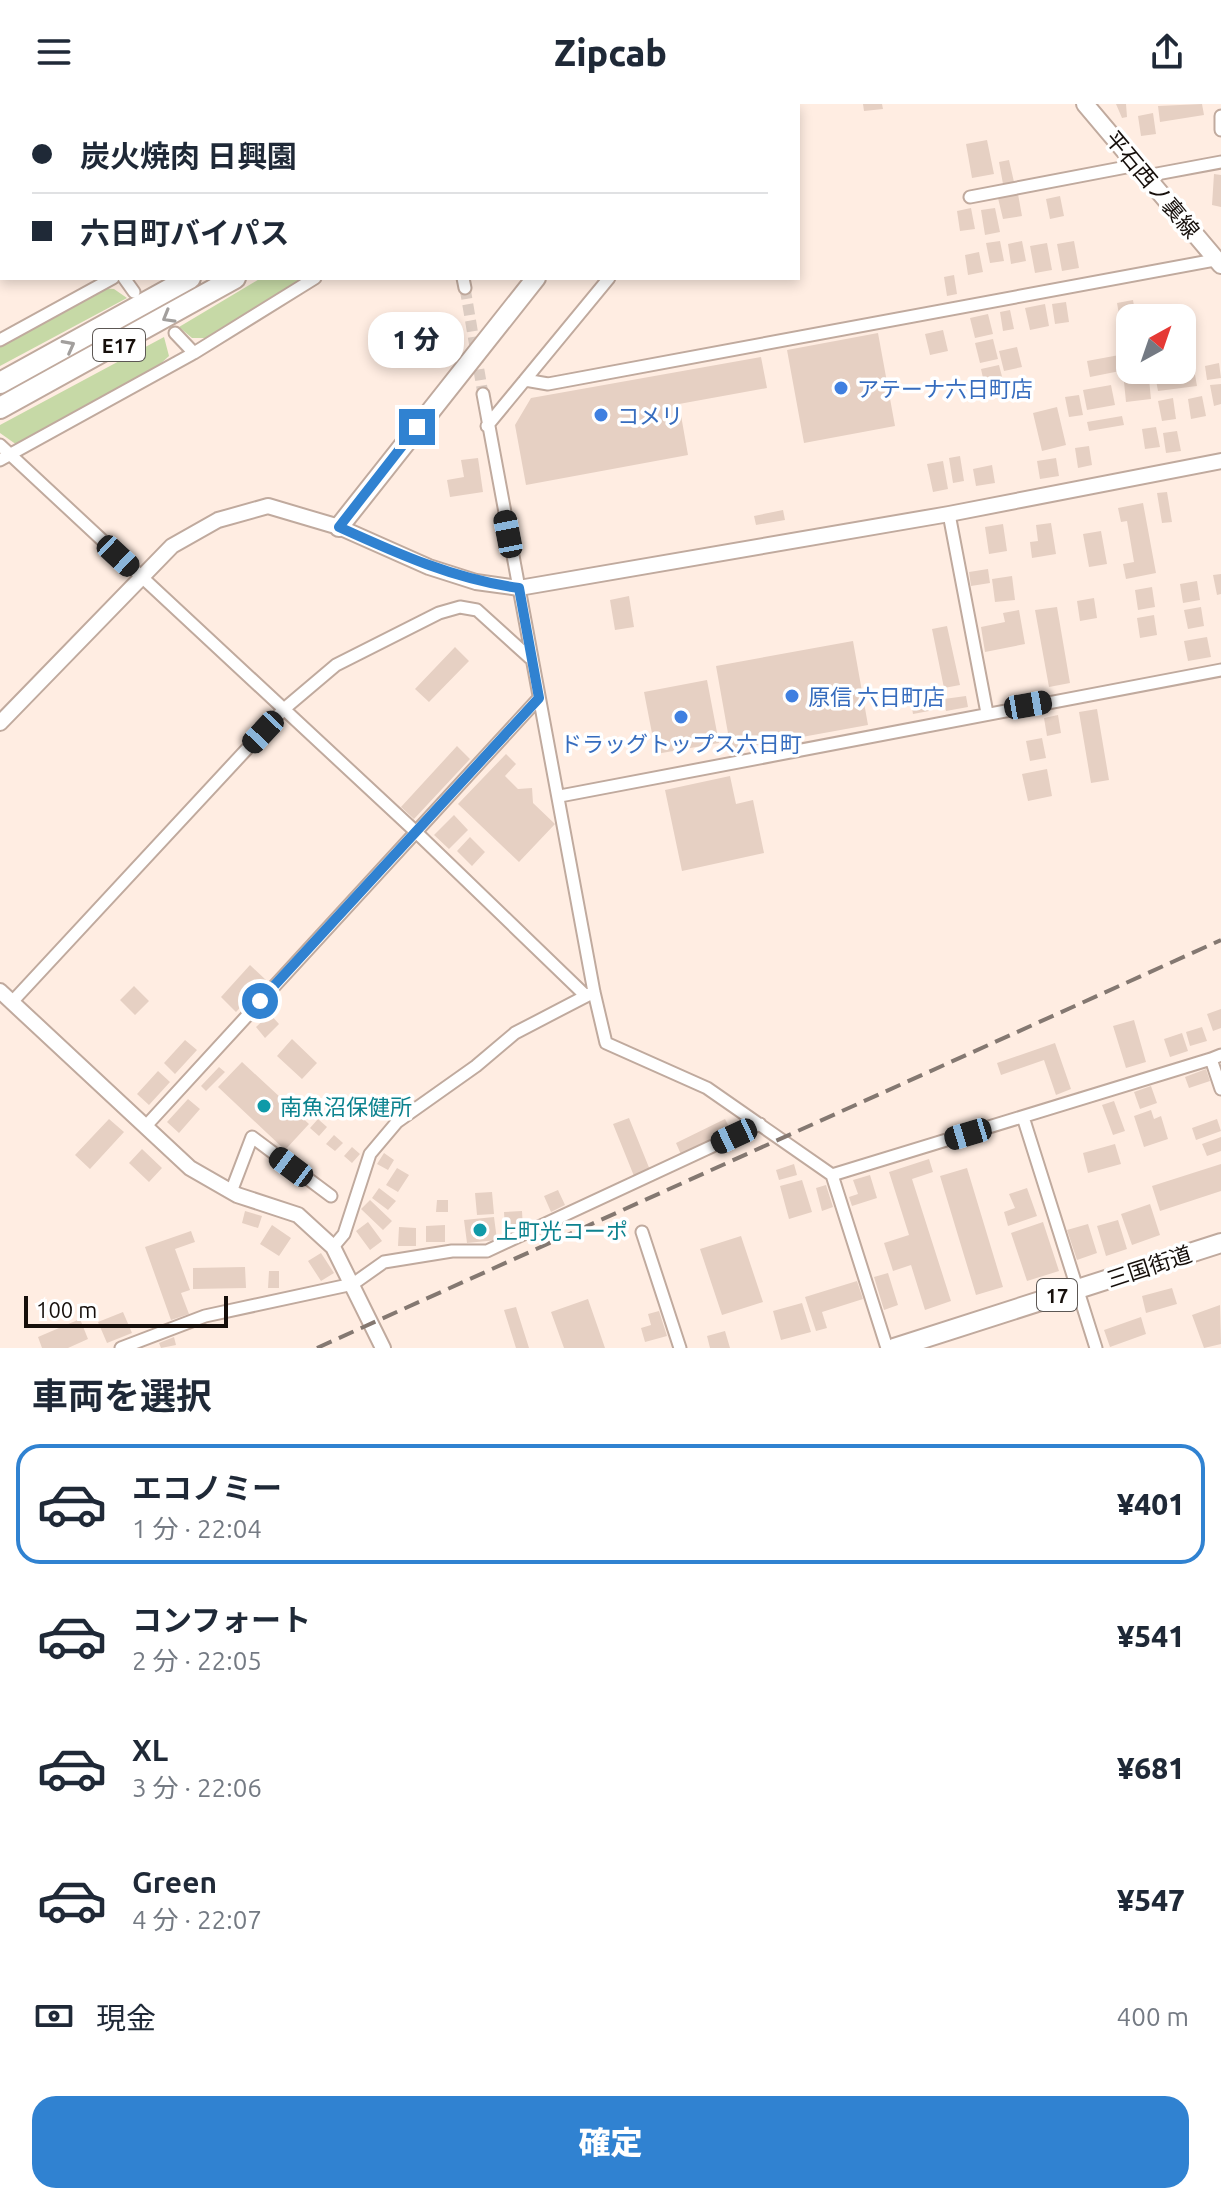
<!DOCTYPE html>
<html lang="ja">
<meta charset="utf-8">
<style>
:root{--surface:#fff;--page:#f2f2f3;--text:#1f2937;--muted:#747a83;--line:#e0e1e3;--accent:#3082d1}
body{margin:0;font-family:Ubuntu,"Noto Sans JP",sans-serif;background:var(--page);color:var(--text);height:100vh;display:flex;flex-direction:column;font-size:30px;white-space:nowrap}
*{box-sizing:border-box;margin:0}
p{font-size:26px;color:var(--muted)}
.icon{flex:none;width:44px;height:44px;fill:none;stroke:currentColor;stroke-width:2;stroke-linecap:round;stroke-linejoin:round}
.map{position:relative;height:1244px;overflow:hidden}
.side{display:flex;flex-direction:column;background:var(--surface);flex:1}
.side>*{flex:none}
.top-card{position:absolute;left:0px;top:0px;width:800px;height:176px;box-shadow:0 4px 12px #0003;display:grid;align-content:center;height:176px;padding:0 32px;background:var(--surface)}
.needle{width:52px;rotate:40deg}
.buttons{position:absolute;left:1116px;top:200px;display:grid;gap:16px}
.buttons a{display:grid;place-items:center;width:80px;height:80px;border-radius:16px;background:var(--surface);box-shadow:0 4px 12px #0003;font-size:40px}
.scale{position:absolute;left:24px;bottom:20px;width:204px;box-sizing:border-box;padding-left:8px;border:4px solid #160f0b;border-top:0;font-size:22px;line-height:28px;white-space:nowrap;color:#160f0b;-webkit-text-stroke:6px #fff;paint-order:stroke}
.end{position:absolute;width:36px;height:36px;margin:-18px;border:10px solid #3082d1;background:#fff;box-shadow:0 0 0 4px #fff}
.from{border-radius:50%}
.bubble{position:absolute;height:56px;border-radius:24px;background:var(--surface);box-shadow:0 4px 12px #0003;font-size:26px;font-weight:800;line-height:56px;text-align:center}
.car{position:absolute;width:24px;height:48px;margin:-24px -12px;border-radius:10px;box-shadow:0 0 6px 2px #0007;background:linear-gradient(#222 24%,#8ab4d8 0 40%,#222 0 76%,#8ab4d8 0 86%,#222 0)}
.top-card b{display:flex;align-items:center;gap:28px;height:76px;font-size:30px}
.top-card b+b{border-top:2px solid var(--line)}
.top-card i{width:20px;height:20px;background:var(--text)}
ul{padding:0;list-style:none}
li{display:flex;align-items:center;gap:24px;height:120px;margin:0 16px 12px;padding:0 16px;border:4px solid transparent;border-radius:24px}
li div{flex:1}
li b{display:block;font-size:30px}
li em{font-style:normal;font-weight:800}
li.current{border-color:var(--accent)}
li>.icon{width:72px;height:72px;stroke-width:1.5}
h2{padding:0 32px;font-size:36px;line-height:96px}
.pay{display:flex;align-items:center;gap:20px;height:88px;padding:0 32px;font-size:30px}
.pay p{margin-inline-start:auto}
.primary-button{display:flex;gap:16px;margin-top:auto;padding:16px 32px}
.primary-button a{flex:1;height:92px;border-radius:24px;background:var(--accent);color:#fff;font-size:32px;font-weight:800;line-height:92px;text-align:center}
header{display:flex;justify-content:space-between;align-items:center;height:104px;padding:0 32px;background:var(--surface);font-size:36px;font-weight:800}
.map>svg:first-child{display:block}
.green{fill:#c6d9a6}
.building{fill:#e6d0c3}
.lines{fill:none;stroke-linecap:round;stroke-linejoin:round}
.minor-tunnel{stroke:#dcccc2;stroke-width:11;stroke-dasharray:11 5.5;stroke-linecap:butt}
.minor-casing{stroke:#c0aa9e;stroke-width:15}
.tertiary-casing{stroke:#c0aa9e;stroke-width:18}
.secondary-casing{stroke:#c0aa9e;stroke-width:20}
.trunk-casing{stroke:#c0aa9e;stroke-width:22}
.motorway-casing{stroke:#c0aa9e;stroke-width:24}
.minor{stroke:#fff;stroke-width:11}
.tertiary{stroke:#fff;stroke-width:14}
.secondary{stroke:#fff;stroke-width:16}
.trunk{stroke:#fff;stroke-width:18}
.motorway{stroke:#fff;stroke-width:20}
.rail{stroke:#847871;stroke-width:4;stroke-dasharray:16 8;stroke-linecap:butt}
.oneway{stroke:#a29f9d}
.route{stroke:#3082d1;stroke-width:10}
.shop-dot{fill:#3f7fe0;stroke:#fff;stroke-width:3}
.culture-dot{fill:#0f9aa8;stroke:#fff;stroke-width:3}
.labels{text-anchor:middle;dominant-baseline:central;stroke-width:7;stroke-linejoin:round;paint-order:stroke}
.shield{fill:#fff;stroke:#5c5754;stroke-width:2}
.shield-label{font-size:20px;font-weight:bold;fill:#160f0b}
.street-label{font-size:22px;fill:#160f0b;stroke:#fff}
.shop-label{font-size:22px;fill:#366cbe;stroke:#fff;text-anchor:start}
.culture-label{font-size:22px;fill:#0d838f;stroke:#fff;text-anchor:start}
</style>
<header><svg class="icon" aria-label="menu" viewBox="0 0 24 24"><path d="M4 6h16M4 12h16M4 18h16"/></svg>Zipcab<svg class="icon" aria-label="share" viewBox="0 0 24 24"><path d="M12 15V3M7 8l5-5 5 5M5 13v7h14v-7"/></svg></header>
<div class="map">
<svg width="1221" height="1244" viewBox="0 0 1221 1244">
<rect width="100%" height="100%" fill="#ffede2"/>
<path class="green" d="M261 174H304L206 234H192L179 223Z
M102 184 114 185 127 194 0 262V239Z
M164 233 169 252 157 263 17 341 0 329V321Z"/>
<path class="building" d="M863 0H882L883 5 864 7Z
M1116 0H1126L1127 13 1122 14Z
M1202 0 1204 11 1160 18 1158 2Z
M1153 9 1156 30 1141 32 1138 12Z
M987 36 994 70 972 74 966 40Z
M1009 56 1014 78 1003 80 999 58Z
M1214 70 1221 71V103L1212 101Z
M1018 90 1022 112 1003 115 998 94Z
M1060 92 1064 112 1050 115 1046 95Z
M971 104 975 125 960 127 957 107Z
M995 104 1000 128 985 131 981 106Z
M1000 137 1004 157 990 159 986 139Z
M1022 137 1026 157 1011 160 1008 140Z
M1074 137 1079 164 1062 167 1057 140Z
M1047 139 1052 166 1035 169 1030 142Z
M979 148 983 168 968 171 965 151Z
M954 171 957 190 947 192 944 173Z
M1133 196 1136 214H1130V238L1124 239 1117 199Z
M1066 198 1069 218 1055 220 1052 200Z
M1045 200 1049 222 1030 226 1025 204Z
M1010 206 1014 225 1003 227 1000 208Z
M988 210 993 230 975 234 970 214Z
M943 226 948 247 930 251 925 230Z
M878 229 895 322 804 339 787 246Z
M993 235 998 255 980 259 975 239Z
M1017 243 1022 263 1004 267 999 247Z
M1130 249V265L1090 273 1087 257Z
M761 253 767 284 679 300 688 351 526 381 515 321 531 294Z
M1219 259 1221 274 1207 276 1205 262Z
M999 261 1006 288 987 292 981 265Z
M1194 265 1197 282 1158 287 1155 271Z
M1149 275 1151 295 1126 298 1124 278Z
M1221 280V300L1214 302 1210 281Z
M1111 281 1115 301 1087 306 1083 286Z
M1079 291 1083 311 1069 313 1065 293Z
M1202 292 1206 312 1191 315 1188 295Z
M1173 294 1176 315 1162 317 1158 297Z
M1057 303 1066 341 1042 347 1033 309Z
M1122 312 1124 321 1089 327 1087 318Z
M1156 323 1160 343 1145 345 1142 325Z
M1177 327 1181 347 1166 349 1163 329Z
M1089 342 1092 361 1078 364 1075 344Z
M960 352 964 377 953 379 949 354Z
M478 354 483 388 450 393 447 376 464 373 461 356Z
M1056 354 1059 372 1040 375 1037 357Z
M943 357 948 385 933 388 927 360Z
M992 361 995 379 976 382 973 365Z
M1167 388 1172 418 1162 419 1157 389Z
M1143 399 1156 469 1126 475 1123 460 1134 458 1127 417 1121 418 1118 404Z
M783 406 785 416 756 421 754 412Z
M1051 419 1056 450 1032 454 1030 438 1038 437 1036 421Z
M1003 420 1007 447 989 450 985 423Z
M1101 427 1107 460 1089 463 1083 430Z
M988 465 990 479 971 482 969 468Z
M1221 470V490L1217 491 1213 471Z
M1012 472 1015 496 995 498 992 475Z
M1197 477 1200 496 1183 499 1180 480Z
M1152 483 1155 503 1138 506 1135 486Z
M629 492 634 523 615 526 610 496Z
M1094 494 1097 514 1080 517 1077 497Z
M1057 503 1070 579 1049 583 1035 506Z
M1201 503 1204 522 1188 525 1184 506Z
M1019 506 1025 540 985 548 981 523 1005 518 1003 509Z
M1154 511 1157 531 1140 534 1137 514Z
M947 522 960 581 944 584 932 525Z
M1207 533 1211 553 1188 557 1184 537Z
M853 537 868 621 731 646 716 562Z
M455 543 469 557 429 598 415 585Z
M707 576 719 639 656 650 644 588Z
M926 590 929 607 913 610 910 592Z
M966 592 968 603 946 607 944 595Z
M1097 605 1109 676 1091 679 1079 608Z
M1058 611 1061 629 1047 632 1044 614Z
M1042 634 1046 654 1030 657 1026 637Z
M457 642 470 655 414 715 401 703Z
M506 650 516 660 505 672 518 685 532 684 533 699 555 720 519 758 458 700Z
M1047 665 1052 692 1028 697 1022 670Z
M730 672 736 700 753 696 764 749 682 767 665 686Z
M454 711 468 726 449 745 434 731Z
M470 733 485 748 472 762 457 747Z
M250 861 266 876 236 908 221 893Z
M134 882 149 897 135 911 120 896Z
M1221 905V924L1213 927 1207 910Z
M270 910 279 920 265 934 256 923Z
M1134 916 1146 958 1126 964 1113 922Z
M1202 923 1207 937 1190 942 1186 928Z
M1182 929 1188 947 1170 953 1164 935Z
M292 935 317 959 302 975 277 952Z
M185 936 197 946 175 970 164 959Z
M1055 939 1071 985 1056 991 1044 956 1001 971 997 959Z
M242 958 309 1020 285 1046 218 983Z
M219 963 225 968 206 987 201 982Z
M1206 965 1210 977 1189 984 1185 973Z
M158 967 170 978 149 1001 137 990Z
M1151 982 1157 999 1140 1005 1134 988Z
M188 995 200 1005 179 1029 167 1018Z
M1114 997 1125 1027 1113 1031 1102 1001Z
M1151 1006 1154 1015 1161 1012 1168 1035 1144 1043 1134 1012Z
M629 1014 650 1066 634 1072 613 1020Z
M109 1015 124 1028 90 1065 75 1051Z
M318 1015 327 1023 319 1032 310 1024Z
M725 1015 733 1031 683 1055 676 1039Z
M1217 1015 1221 1027 1196 1036 1192 1024Z
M334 1031 343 1039 335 1047 326 1040Z
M1221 1033V1047L1207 1052 1202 1040Z
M1115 1040 1121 1060 1088 1069 1083 1049Z
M352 1043 360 1050 352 1059 344 1052Z
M142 1045 162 1064 149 1078 129 1059Z
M384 1049 394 1056 388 1066 377 1060Z
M929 1055 933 1068 912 1075 951 1197 925 1206 911 1161 893 1167 884 1139 909 1131 889 1068Z
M794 1060 797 1071 779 1076 776 1066Z
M1221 1060V1087L1160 1107 1152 1082Z
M397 1064 409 1071 398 1088 386 1081Z
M967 1064 1003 1183 976 1191 940 1072Z
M870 1071 877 1094 852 1102 849 1093 858 1090 853 1076Z
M802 1076 812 1108 789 1115 780 1082Z
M826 1081 833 1103 822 1107 816 1084Z
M379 1084 396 1097 388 1106 372 1094Z
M1027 1084 1037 1112 1008 1122 1004 1108 1015 1104 1009 1090Z
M558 1086 565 1101 551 1108 544 1092Z
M492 1088 494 1110 477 1111 475 1089Z
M370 1096 392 1117 383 1126 361 1105Z
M437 1096H448V1108H436Z
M1150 1100 1160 1131 1132 1141 1121 1110Z
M245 1107 262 1112 258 1124 242 1119Z
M522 1107 523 1124 505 1125 504 1108Z
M494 1113 497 1136 467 1139 464 1116Z
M1118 1116 1127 1145 1106 1152 1097 1122Z
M368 1118 382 1137 370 1146 356 1127Z
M1043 1118 1059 1167 1027 1177 1011 1129Z
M1088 1120 1097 1149 1077 1156 1067 1126Z
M272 1121 291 1134 279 1152 260 1140Z
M445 1121V1138H426V1122Z
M399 1123 416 1124V1142H398Z
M191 1127 195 1138 175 1145 190 1186 181 1189 189 1210 171 1216 145 1143Z
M741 1132 763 1198 722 1211 700 1145Z
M321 1149 334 1169 321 1177 308 1157Z
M245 1163 246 1184 193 1185V1164Z
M269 1167H279V1184H268Z
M888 1169 898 1201 884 1206 874 1173Z
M857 1177 863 1195 822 1208 827 1224 816 1227 805 1193Z
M1172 1184 1177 1200 1146 1209 1142 1192Z
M588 1195 605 1244H564L551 1208Z
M802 1199 811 1228 781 1236 773 1207Z
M1220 1201 1221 1240 1204 1244 1192 1211Z
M516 1203 529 1244H516L504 1206Z
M659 1207 667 1232 645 1238 641 1224 651 1221 648 1210Z
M123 1208 132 1229 107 1239 98 1218Z
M1141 1213 1146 1230 1110 1243 1104 1226Z
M80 1215 88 1235 68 1244H42L38 1233Z
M725 1227 730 1244H710L707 1232Z
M174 1233 176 1241 161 1244 159 1239Z"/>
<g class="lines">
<path class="minor-tunnel" d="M434 0V2
M465 184 483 290"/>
<defs>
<path id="minor" d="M381 2 384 0
M573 2 576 0
M779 2 782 0
M1221 12V26
M1146 72 1221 58
M970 93 1137 61
M124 174 134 188
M463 174 465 184
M175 229 194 249
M0 236 113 174
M525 276 548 280 1220 155
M483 290 594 888 606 939 707 984 832 1071 887 1244
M487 322 609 174
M0 341 416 728 586 892
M0 356 194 249 315 174
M949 410 987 609
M560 692 1221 566
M12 898 284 605 336 561 439 509 460 503 477 506 530 554
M1221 951 1211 955 1221 985
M1023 1013 1096 1244
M145 1023 539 594
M832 1071 1211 955
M231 1088 252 1033 331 1092
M642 1128 680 1244
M333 1143 344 1130 370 1050 397 1018 476 962 515 929 590 890
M121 1244 205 1212 353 1180 384 1158 452 1147H487L760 1020"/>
<path id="tertiary" d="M0 619 172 442 218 416 268 402 339 423 429 463 476 478 519 484 949 410 1221 357
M0 887 190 1064 237 1091 298 1111 333 1143 383 1244"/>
<path id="secondary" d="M1085 0 1221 161"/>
<path id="trunk" d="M697 2 699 0
M339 423 536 174
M894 1244 1221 1139"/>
<path id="motorway" d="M454 2 457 0
M494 2 497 0
M0 279 190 174
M0 304 235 174"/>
</defs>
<use href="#minor" class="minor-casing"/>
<use href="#tertiary" class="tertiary-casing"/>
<use href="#secondary" class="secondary-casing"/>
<use href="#trunk" class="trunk-casing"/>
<use href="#motorway" class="motorway-casing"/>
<use href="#minor" class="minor"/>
<use href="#tertiary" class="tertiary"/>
<use href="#secondary" class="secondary"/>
<use href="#trunk" class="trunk"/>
<use href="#motorway" class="motorway"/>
<path class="rail" d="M317 1244 1221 836"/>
</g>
<defs><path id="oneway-chevron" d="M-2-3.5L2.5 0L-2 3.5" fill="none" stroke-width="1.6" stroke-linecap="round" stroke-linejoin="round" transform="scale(2)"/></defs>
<g class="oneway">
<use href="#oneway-chevron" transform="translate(168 213) rotate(150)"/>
<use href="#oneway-chevron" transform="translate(69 242) rotate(-28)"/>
</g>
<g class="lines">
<path class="route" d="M260 897 539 594 519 484C454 475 398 450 339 423L417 323"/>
</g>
<g class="shop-dot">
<circle cx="841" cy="284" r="8"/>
<circle cx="601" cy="311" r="8"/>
<circle cx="792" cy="592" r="8"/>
<circle cx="681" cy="613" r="8"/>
</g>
<g class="culture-dot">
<circle cx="264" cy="1002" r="8"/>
<circle cx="480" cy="1126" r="8"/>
</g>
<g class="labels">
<g class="shield">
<rect x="93" y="225" width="52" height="32" rx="6"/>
<rect x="1037" y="1175" width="40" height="32" rx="6"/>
</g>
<g class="shield-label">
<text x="119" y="241">E17</text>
<text x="1057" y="1191">17</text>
</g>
<g class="street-label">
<text transform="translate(1153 80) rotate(50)">平石西ノ裏線</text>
<text transform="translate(1149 1162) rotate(-18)">三国街道</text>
</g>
<g class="shop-label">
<text x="857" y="284">アテーナ六日町店</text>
<text x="617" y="311">コメリ</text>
<text x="808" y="592">原信 六日町店</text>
<text x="681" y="639" text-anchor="middle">ドラッグトップス六日町</text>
</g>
<g class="culture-label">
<text x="280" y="1002">南魚沼保健所</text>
<text x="496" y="1126">上町光コーポ</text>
</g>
</g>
</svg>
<div class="buttons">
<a><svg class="needle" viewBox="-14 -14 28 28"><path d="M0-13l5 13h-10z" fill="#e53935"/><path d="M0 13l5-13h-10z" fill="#747a83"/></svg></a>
</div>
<div class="scale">100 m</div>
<i class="end from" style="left:260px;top:897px"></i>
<i class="end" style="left:417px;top:323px"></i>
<div class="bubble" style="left:368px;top:208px;width:96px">1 分</div>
<i class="car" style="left:508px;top:430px;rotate:349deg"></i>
<i class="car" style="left:118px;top:452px;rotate:133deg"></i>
<i class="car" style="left:1028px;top:601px;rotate:80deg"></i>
<i class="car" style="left:263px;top:628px;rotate:223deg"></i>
<i class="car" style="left:968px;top:1030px;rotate:253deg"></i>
<i class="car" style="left:734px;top:1032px;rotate:245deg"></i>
<i class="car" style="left:291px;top:1063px;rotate:307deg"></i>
<div class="top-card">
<b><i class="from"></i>炭火焼肉 日興園</b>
<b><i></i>六日町バイパス</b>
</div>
</div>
<section class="side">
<h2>車両を選択</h2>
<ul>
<li class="current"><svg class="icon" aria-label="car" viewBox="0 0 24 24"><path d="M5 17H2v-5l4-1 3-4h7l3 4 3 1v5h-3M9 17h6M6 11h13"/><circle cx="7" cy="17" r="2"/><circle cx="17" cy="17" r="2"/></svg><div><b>エコノミー</b><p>1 分 · 22:04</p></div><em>¥401</em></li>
<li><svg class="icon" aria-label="car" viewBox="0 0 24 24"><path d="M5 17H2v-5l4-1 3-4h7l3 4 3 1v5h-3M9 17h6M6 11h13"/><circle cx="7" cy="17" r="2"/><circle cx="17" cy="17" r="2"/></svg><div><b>コンフォート</b><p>2 分 · 22:05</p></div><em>¥541</em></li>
<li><svg class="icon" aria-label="car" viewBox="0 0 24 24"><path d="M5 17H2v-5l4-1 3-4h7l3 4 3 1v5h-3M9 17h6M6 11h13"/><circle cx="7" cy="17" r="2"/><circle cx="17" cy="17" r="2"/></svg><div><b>XL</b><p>3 分 · 22:06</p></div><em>¥681</em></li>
<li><svg class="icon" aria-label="car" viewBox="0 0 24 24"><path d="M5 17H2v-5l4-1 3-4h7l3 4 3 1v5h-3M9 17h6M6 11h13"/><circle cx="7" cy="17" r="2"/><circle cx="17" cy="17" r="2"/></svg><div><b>Green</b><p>4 分 · 22:07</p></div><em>¥547</em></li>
</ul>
<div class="pay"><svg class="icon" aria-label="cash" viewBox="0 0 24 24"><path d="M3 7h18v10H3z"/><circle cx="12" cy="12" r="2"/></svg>現金<p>400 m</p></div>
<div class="primary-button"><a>確定</a></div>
</section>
